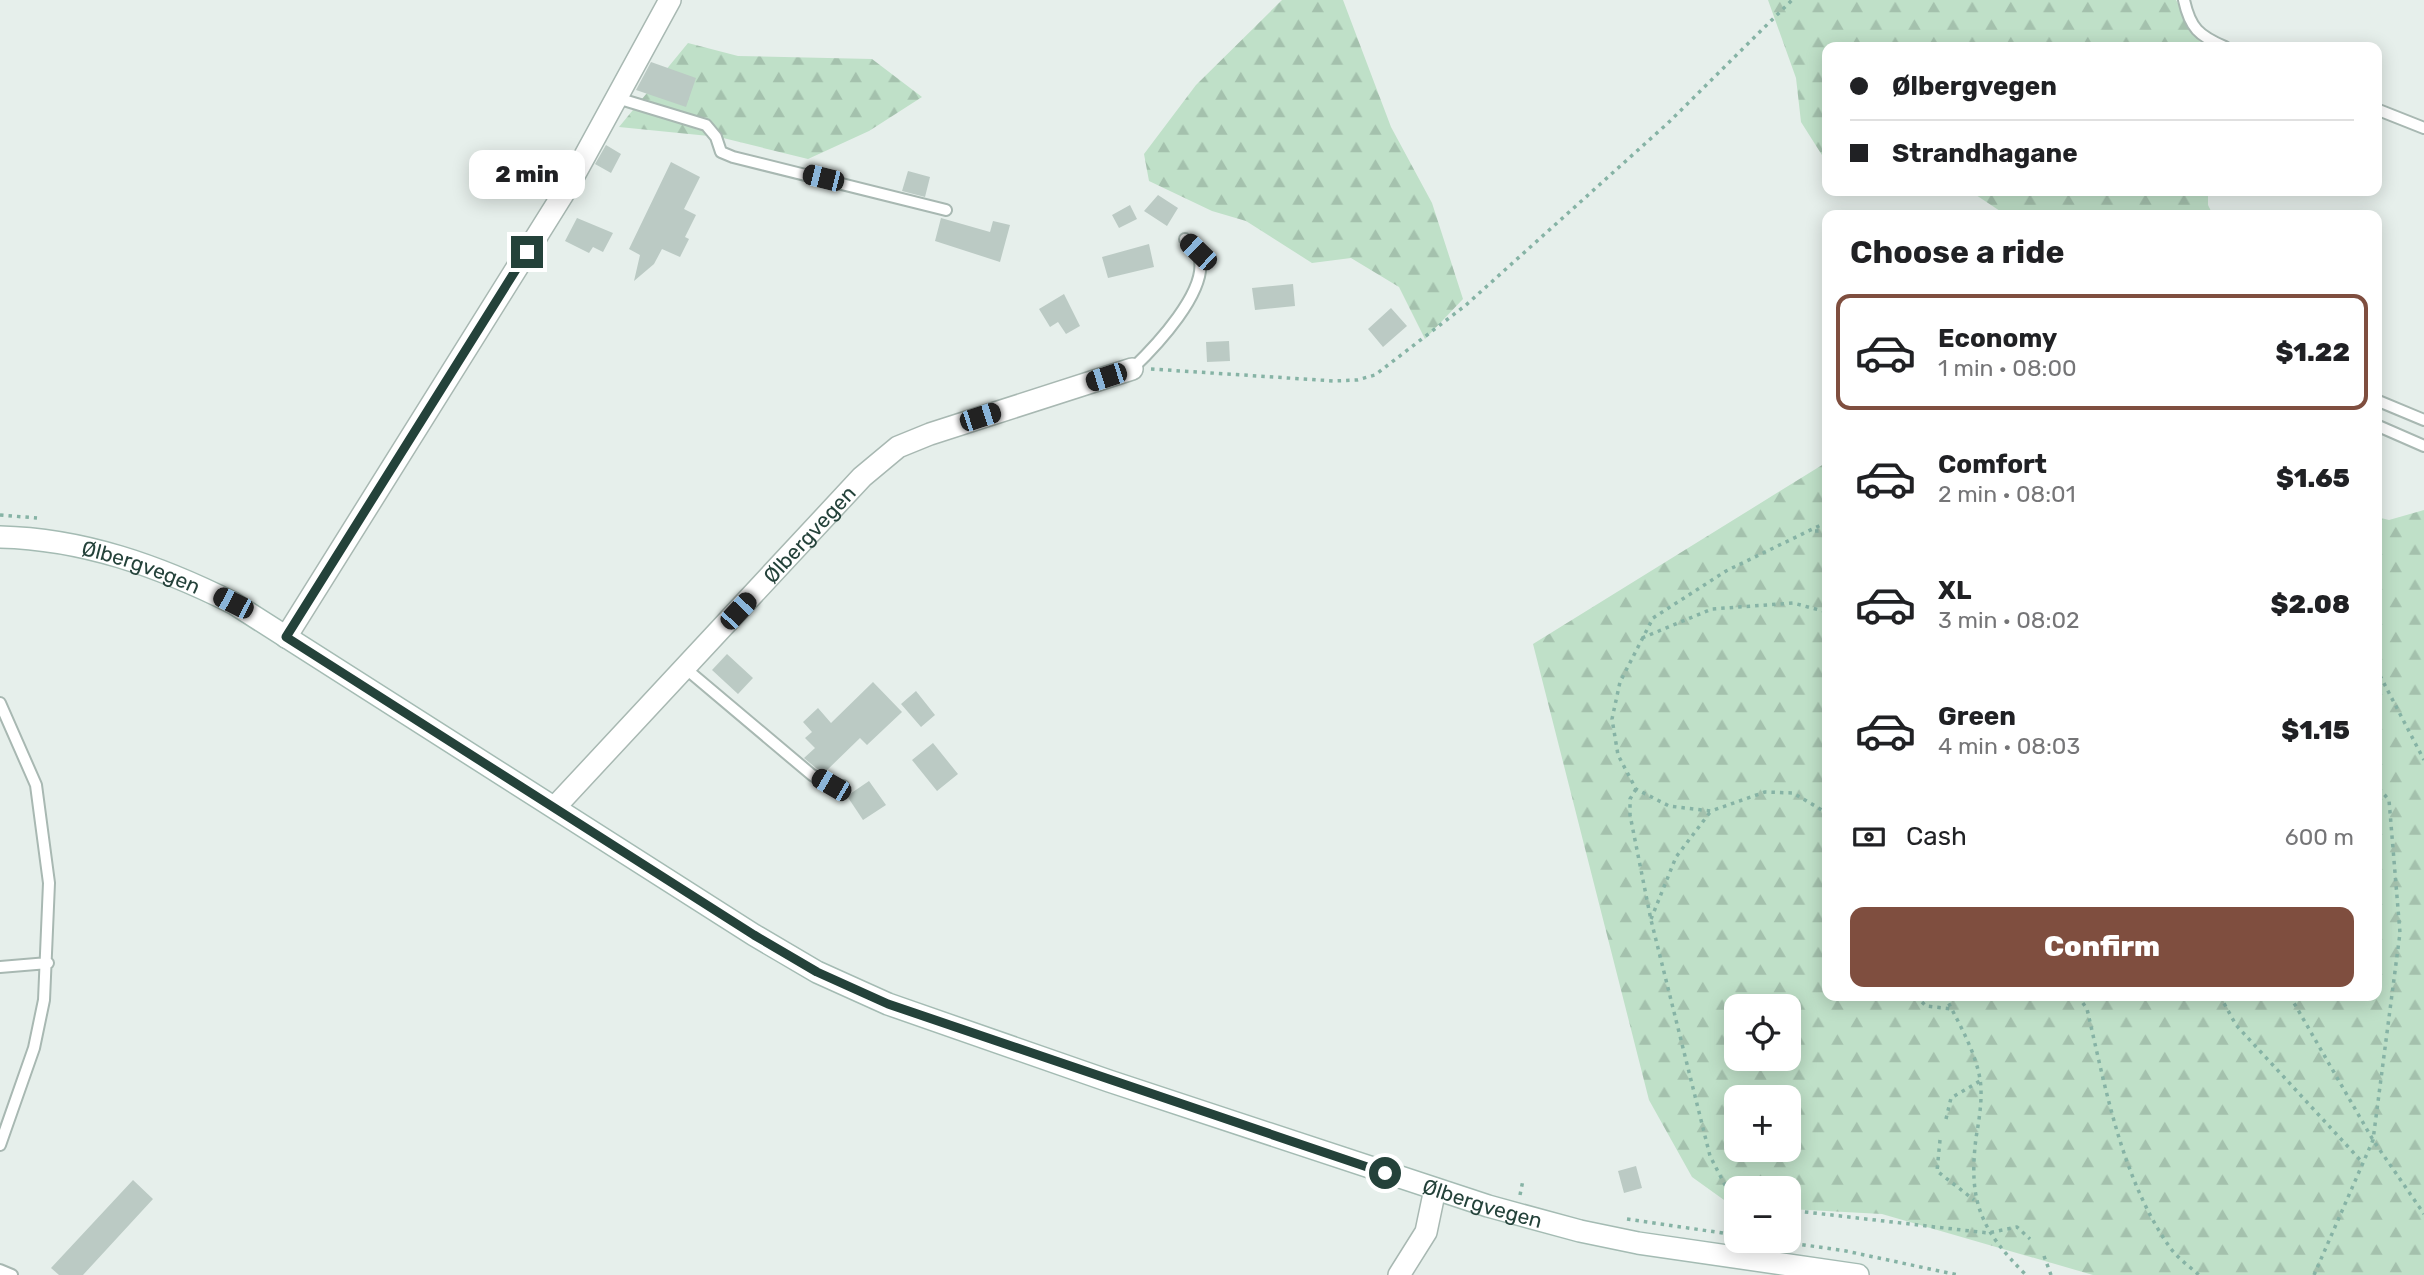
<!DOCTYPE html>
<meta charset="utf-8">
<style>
:root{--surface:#fff;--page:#f6f6f6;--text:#202124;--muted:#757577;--line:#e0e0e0;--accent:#7f4e3f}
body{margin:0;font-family:Rubik,sans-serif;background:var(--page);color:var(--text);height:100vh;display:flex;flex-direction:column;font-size:26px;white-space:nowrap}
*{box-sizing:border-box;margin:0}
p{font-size:23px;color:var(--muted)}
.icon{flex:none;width:38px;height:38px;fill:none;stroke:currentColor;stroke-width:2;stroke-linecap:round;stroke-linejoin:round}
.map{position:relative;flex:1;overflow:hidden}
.drawer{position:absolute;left:1822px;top:210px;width:560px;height:791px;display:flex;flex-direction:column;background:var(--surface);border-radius:14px;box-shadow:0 4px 18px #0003}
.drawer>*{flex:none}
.guide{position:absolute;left:1822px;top:42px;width:560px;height:154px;border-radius:14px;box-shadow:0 4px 18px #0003;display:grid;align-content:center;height:154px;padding:0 28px;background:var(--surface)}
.buttons{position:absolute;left:1724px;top:994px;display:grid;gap:14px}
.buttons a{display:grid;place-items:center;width:77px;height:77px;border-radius:14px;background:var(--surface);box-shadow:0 4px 18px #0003;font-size:35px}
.end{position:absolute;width:32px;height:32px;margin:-16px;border:9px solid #24423a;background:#fff;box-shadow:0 0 0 4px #fff}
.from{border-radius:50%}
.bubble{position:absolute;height:49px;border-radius:14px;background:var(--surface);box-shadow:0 4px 18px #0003;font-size:23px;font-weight:800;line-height:49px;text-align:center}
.car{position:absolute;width:21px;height:42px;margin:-21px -10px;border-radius:9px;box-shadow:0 0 5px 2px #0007;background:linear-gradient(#222 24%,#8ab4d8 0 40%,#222 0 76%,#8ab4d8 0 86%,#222 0)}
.guide b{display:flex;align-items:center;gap:24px;height:66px;font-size:26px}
.guide b+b{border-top:2px solid var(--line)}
.guide i{width:18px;height:18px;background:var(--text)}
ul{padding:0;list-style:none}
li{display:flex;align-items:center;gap:21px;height:116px;margin:0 14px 10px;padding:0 14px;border:4px solid transparent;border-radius:14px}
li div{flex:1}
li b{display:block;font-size:26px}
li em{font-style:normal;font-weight:800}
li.selected{border-color:var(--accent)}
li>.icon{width:63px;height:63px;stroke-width:1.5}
h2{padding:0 28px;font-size:32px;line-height:84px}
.pay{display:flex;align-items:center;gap:18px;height:77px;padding:0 28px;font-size:26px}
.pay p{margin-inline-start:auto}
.primary-button{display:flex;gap:14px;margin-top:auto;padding:14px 28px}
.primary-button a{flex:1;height:80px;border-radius:14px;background:var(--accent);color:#fff;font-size:28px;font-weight:800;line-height:80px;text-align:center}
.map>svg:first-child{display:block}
.forest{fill:url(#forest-firs);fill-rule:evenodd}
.building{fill:#bbcac4}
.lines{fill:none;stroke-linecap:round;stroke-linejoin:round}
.service-casing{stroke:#a8b8b2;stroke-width:14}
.minor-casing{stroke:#a8b8b2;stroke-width:24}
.secondary-casing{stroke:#a4bbb3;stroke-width:24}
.path{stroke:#86b3a5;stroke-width:3.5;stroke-dasharray:3.5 5;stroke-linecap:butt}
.service{stroke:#fff;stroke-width:10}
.minor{stroke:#fff;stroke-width:21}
.secondary{stroke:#fff;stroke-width:21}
.route{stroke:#24423a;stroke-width:9}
.labels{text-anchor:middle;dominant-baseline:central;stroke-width:7;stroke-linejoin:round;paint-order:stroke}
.street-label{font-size:21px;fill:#24423a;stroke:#f7fbf9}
</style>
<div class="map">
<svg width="2424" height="1275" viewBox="0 0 2424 1275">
<defs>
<pattern id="forest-firs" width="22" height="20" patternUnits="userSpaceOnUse" patternTransform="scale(1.75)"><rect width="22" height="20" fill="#bfe0c8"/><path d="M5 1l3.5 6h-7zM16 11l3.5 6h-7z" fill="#a4c1ad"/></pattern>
</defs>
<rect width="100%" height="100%" fill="#e6efeb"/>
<path class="forest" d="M1282 0H1343L1391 127 1432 203 1463 299 1425 339 1399 287 1351 258 1312 263 1246 221 1212 211 1149 181 1144 154 1196 85Z
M1768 0H2176L2203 47H1827V163L1801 122 1796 78Z
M688 43 738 56 872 59 922 97 869 131 808 159 719 137 619 127Z
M1970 191H2208V205L2213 215H2006Z
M1827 462V996H2376L2377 517 2389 520 2424 510V1275H2093L1882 1214 1789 1209 1788 1188H1736V1206L1731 1205 1692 1177 1649 1100 1533 644ZM1736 1006H1788V1059H1736ZM1788 1097V1150H1736V1097Z"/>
<path class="building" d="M651 62 696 78 686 107 636 90Z
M606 145 621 154 611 173 595 164Z
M671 162 700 177 684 209 696 215 685 237 689 239 680 257 662 249 654 264 634 281 640 255 629 249Z
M908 171 930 177 925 197 902 191Z
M1158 195 1178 208 1167 226 1144 211Z
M1130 205 1137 219 1119 228 1112 215Z
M577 218 613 233 603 252 593 247 589 253 565 241Z
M941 218 990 232 993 221 1010 225 1000 262 935 241Z
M1149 244 1154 267 1108 278 1102 257Z
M1293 284 1295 306 1255 310 1252 288Z
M1064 294 1080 326 1066 334 1058 322 1050 327 1039 309Z
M1391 308 1407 326 1383 347 1368 329Z
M1229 341 1230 361 1207 362 1206 342Z
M727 654 753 678 738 694 712 670Z
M873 682 902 712 867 745 860 738 824 773 816 768 804 758 815 748 805 738 812 732 803 722 818 708 831 723Z
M916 691 935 715 921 727 901 704Z
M933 743 958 774 937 791 912 760Z
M869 781 886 805 863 820 847 796Z
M1636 1166 1642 1188 1624 1193 1618 1171Z
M133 1180 153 1199 83 1275H59L51 1268Z"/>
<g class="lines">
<defs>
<path id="service" d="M2184 0C2190 28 2199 36 2225 47
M617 98 706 125 716 137 721 152 733 157 946 210
M2376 109 2424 128
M1132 369C1154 348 1210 290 1199 256 1196 249 1190 244 1185 239
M2376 400 2424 420
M2376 425 2424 446
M685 668 812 775 831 785 843 786
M0 703 36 785 49 883 44 1000 34 1048 0 1145
M0 967 48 963
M0 1270 12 1275"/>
<g id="minor">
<path d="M286 637 570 183 670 0"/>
<path id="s1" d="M555 807 862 477 898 447 930 434 1132 369"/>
<path d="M1399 1275 1426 1232 1435 1189"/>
</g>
<g id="secondary">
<path id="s2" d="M0 537C83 539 159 566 233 603L754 935 817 972 888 1004 1109 1081 1488 1206 1580 1231 1638 1243 1858 1275"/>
</g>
</defs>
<use href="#service" class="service-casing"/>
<use href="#minor" class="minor-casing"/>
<use href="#secondary" class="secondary-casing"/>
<path class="path" d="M1151 369 1334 381 1357 380 1375 375 1466 305 1668 123 1792 0
M0 515 37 518
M1827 522 1726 571 1653 618 1620 682 1612 719 1618 755 1636 789 1669 806 1711 811 1765 792 1793 793 1827 813
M1815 531H1827
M1642 638 1712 609 1793 603 1827 612
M2376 668 2424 760
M1636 789 1630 799V815L1651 920 1710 1156 1726 1187 1736 1193
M1651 919 1676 857 1711 811
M1916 996 1926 1006 1952 1009
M1945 996C1958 1022 1975 1050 1980 1079 1983 1098 1979 1120 1976 1138 1968 1202 1981 1230 2026 1275
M2078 996 2087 1009C2106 1090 2122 1180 2171 1249 2179 1259 2190 1267 2199 1275
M2220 996 2236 1025 2363 1163
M2290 996 2373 1140 2424 1214
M1946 1119 1951 1098 1980 1081
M1940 1140 1937 1171 1974 1200
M1520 1195 1523 1180
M1788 1210 1988 1233 2017 1227 2030 1239
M1627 1219 1736 1235
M1777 1241 1846 1251 1958 1275
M2044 1256 2051 1275
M2314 1275 2373 1140 2400 933 2389 800 2376 785"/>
<use href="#service" class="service"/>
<use href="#minor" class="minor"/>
<use href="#secondary" class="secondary"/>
</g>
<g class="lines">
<path class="route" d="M527 252 286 637 754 935 817 972 888 1004 1385 1173"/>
</g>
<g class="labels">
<g class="street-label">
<text stroke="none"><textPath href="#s1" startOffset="373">Ølbergvegen</textPath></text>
<text stroke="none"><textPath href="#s2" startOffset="145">Ølbergvegen</textPath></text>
<text stroke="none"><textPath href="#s2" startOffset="1640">Ølbergvegen</textPath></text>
</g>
</g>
</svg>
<div class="buttons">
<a><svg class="icon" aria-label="locate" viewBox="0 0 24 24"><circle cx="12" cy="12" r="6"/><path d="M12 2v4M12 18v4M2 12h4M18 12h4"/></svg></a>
<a>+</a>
<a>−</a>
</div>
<i class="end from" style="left:1385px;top:1173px"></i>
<i class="end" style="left:527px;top:252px"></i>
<div class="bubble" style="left:469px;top:150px;width:116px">2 min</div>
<i class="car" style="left:823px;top:178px;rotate:284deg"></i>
<i class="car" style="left:1198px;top:252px;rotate:314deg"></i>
<i class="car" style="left:1106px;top:377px;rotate:252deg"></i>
<i class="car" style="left:980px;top:417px;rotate:72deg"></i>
<i class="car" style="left:233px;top:603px;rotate:297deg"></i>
<i class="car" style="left:738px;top:611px;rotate:43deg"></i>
<i class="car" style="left:831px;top:785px;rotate:300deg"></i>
<div class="guide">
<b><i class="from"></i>Ølbergvegen</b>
<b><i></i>Strandhagane</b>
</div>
<section class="drawer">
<h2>Choose a ride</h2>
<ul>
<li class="selected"><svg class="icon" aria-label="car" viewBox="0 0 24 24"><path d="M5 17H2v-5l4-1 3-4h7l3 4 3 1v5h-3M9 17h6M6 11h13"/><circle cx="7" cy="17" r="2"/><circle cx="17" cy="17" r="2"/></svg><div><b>Economy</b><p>1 min · 08:00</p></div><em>$1.22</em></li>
<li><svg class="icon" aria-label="car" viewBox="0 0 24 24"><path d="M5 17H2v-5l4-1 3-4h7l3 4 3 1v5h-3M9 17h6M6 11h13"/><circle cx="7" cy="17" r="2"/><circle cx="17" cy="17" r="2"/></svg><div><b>Comfort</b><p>2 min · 08:01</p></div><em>$1.65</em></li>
<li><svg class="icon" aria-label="car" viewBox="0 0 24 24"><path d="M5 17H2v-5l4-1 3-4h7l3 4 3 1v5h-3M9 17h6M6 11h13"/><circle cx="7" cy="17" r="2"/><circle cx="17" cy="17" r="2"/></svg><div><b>XL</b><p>3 min · 08:02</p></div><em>$2.08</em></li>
<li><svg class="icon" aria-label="car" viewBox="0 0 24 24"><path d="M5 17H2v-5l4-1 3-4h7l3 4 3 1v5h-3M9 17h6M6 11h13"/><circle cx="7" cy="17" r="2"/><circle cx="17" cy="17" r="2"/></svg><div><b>Green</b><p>4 min · 08:03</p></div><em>$1.15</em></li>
</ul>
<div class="pay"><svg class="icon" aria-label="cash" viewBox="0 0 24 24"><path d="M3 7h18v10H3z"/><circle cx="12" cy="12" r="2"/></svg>Cash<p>600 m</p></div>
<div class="primary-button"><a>Confirm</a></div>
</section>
</div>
